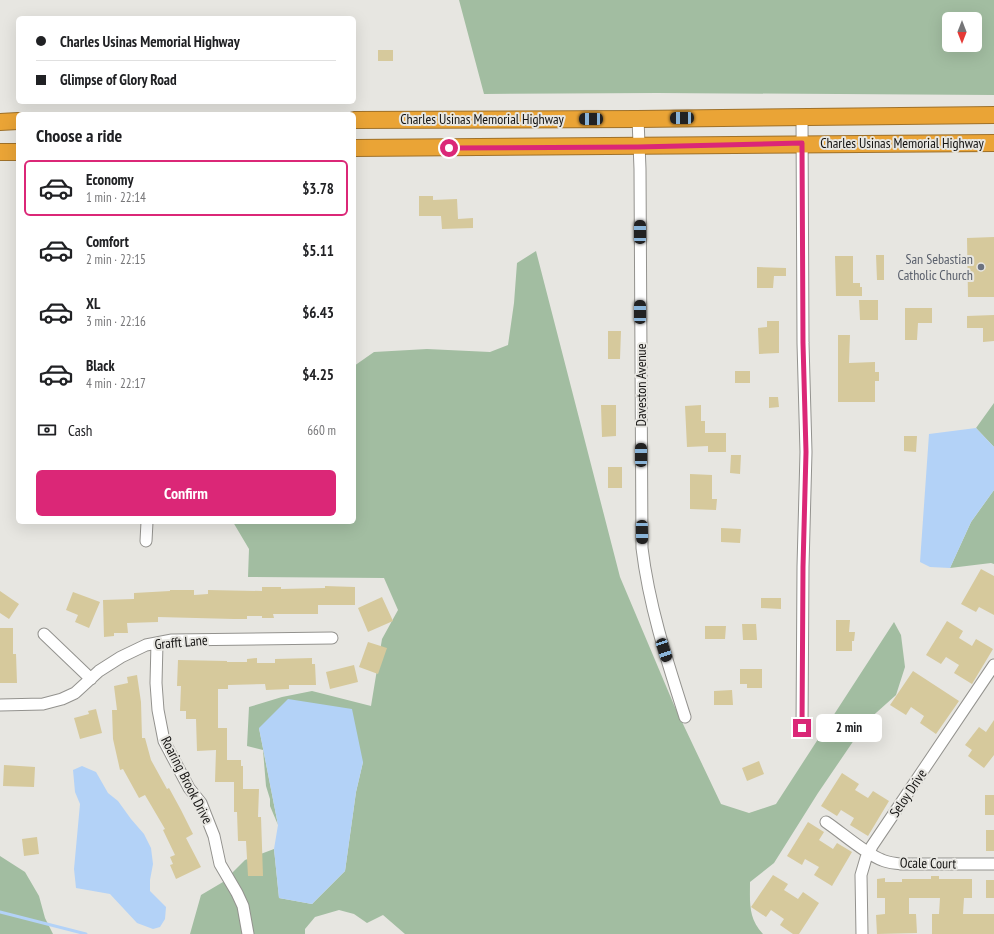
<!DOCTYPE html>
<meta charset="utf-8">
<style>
:root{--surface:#fff;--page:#f6f6f6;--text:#202124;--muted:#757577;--line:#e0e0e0;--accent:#db2777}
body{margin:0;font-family:"PT Sans Narrow",sans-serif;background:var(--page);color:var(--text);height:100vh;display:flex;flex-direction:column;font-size:15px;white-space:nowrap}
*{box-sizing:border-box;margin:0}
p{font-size:13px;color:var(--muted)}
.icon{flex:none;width:22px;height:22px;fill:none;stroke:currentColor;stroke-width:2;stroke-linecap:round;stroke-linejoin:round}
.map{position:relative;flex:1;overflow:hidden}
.drawer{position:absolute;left:16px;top:112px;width:340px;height:412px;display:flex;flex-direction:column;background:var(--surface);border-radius:6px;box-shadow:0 4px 16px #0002}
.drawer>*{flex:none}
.hud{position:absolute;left:16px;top:16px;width:340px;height:88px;border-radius:6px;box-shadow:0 4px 16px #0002;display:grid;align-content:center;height:88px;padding:0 20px;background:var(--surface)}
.needle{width:26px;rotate:180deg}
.fabs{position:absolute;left:942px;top:12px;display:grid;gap:8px}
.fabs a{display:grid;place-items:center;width:40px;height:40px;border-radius:6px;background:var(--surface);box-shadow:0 4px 16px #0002;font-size:20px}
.end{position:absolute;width:18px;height:18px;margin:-9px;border:5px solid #db2777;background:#fff;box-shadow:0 0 0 2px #fff}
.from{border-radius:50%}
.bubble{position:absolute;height:28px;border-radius:6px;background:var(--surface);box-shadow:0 4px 16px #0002;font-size:13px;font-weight:600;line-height:28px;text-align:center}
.car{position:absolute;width:12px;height:24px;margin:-12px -6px;border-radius:5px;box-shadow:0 0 3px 1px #0007;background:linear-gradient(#222 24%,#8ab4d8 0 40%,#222 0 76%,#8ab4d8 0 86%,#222 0)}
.hud b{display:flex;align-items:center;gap:14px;height:38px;font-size:15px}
.hud b+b{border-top:1px solid var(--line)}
.hud i{width:10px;height:10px;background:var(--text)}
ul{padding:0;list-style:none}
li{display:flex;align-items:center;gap:12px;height:56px;margin:0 8px 6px;padding:0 12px;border:2px solid transparent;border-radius:6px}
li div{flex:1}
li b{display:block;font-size:15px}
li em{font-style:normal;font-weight:600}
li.on{border-color:var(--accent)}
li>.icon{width:36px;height:36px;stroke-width:1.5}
h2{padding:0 20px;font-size:18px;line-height:48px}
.pay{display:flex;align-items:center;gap:10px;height:44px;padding:0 20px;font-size:15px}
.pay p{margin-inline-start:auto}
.cta{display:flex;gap:8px;margin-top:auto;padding:8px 20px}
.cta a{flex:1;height:46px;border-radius:6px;background:var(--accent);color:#fff;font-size:16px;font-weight:600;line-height:46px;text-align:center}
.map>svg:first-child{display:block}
.green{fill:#a2bda1;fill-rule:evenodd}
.water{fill:#b3d2f7}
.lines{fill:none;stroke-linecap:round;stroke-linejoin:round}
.stream{stroke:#b3d2f7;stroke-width:3}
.building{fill:#d6c99c}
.minor-casing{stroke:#93928e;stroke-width:13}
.highway-casing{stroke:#9f7129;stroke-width:18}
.minor{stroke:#fff;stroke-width:11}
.highway{stroke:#eaa436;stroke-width:16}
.route{stroke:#db2777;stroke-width:5}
.worship-dot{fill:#6b7280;stroke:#e7e6e1;stroke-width:1.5}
.labels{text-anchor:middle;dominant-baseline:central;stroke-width:4;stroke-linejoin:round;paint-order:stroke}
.street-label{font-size:14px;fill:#141312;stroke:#e7e6e1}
.worship-label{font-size:14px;fill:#5b616d;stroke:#e7e6e1;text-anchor:end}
</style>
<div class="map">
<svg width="994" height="934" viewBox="0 0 994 934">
<rect width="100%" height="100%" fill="#e7e6e1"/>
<path class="green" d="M459 0H994V95L657 93 484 94ZM949 19H975V45H949Z
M536 251 620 577 674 705 721 804 749 813 776 804 894 622 901 635 905 667 896 695 867 721 818 793 774 863 750 882C750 902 748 918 763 934H405L383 915 367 923 354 914 339 910 315 917 305 929V934H190L201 895 223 882 245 860 274 849 279 898 312 904 345 871 356 792 363 762 259 728 278 825 270 806V799L266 786 263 750 247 746 249 707 282 697 312 691 371 706 382 639 398 610 384 578 248 577 249 549 233 522H354V366L374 352 427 349 490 352 508 345 514 303 517 263Z
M994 403V447L976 428Z
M994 490V564L991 563 950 568 971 522Z
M0 856 25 872 39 896 45 918 53 934H0Z"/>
<path class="water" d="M976 428 994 447V490L971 522 950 568 930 567 920 562 929 434Z
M288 699 352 709 363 762 356 792 345 871 312 904 279 898 274 849 278 825 259 728Z
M82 766 96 772 108 793 118 801 131 819 144 834 151 848 153 864 150 880V891L166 907 165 919 160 927 153 929 137 923 110 894 76 888 74 869 80 804 75 792 73 770Z"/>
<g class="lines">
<path class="stream" d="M0 912 86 934"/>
</g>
<path class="building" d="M378 50H393V61H378Z
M419 196H433V200L457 199 458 219 473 218V228L442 229 441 216H419Z
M994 237V297H968L967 238Z
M876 255H884V280H877Z
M835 256H853V283H860V287H862V296H836Z
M757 267 786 268V276H774L773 288H757Z
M859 300H878V320H860Z
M905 308H932V323H918L917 340H905Z
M994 315V341L983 342V328H967V316Z
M767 321H779V353L759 354 758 328 767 327Z
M608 331H621L620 359H608Z
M838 335H850L849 363 875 362V372H879V381H875V402H838Z
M735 371H750V383H735Z
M769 397H778L779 407 769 408Z
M601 405H616V436L602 437Z
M701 405V421H705V433H726V452H708V446L687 447 685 406Z
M904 436H917L916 452 904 451Z
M731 455H741L740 474 730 473Z
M608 467H622V488H608Z
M690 474 712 475V499H717L716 510 690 509Z
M721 528 741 529 740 543 721 542Z
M981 569 994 576V615L979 607 976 612 961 604Z
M325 586 355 587V605H318V614H273L274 618H262V616H247V619H234L158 617V622L127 623 128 633H114V636L104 637 103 600 134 599V593L170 591V590H194V595L208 594V590L262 591V587H281V589L325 588Z
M0 591 19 604 9 619 0 613Z
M73 592 100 602 89 628 75 622 78 615 66 610Z
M382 597 393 621 368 632 358 608Z
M761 598H781V609L761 608Z
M836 620H850L849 632H855L854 641H852V651H836Z
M947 621 963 631 959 638 972 646 976 639 993 649 972 684 954 673 959 665 946 657 941 664 926 655Z
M742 624H756L757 640H743Z
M705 626H726L725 639H705Z
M0 628H13V654H16L17 683H0Z
M368 642 387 648 378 674 359 667Z
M257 658V663H275V659L312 658V664H315L316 685H289V689L266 690 265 684 228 685V689H218V728H227V760H241V766H243V789H259L258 817H261L263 876H248L246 841H238L237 812H234V782H215L216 750 197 751 196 719H186V711H180L181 686H177L178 660 227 661V662H247V659Z
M354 665 358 682 330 689 326 672Z
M740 669H762V688H747V684H740Z
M913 671 959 701 936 734 920 723 924 716 911 707 906 715 890 705Z
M137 675 141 702 142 738H145L151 760 167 789 169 788 181 810 193 834 186 838 201 867 176 879 170 865 173 864 170 857 175 855 163 830 165 829 145 795 139 798 123 769 120 770 113 739 112 710H117L114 686 128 683 127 677Z
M732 690 733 705H714V691Z
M96 709 102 733 80 739 74 718 89 714 88 711Z
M994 720V755L984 768 968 756 972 750 965 745 979 727 986 732Z
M759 761 764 774 747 781 742 768Z
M4 765 35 767 34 787 3 786Z
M842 773 859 784 855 790 868 798 873 791 889 801 868 836 850 825 854 818 841 810 837 816 821 806Z
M985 795H994V815H985Z
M808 822 824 832 819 840 833 849 837 843 852 852 832 886 814 875 819 867 805 859 802 865 787 856Z
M986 830H994V851H986Z
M37 837 39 854 24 856 22 839Z
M773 875 788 884 784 890 798 899 803 892 819 903 799 934H793L780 925 784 919 771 910 766 917 751 907Z
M931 876H939V879H972V898H964L963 914H994V934H932V914H939L940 898H909V914H916L917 933 877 934 876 915 885 914V898H877V879L885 878V882H902V879H931Z
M986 880H994V898H986Z"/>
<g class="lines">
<defs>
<path id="minor" d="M802 117 803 343 806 452 803 567 802 728
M638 119 640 169 642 548C649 606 667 661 685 717
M146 541 147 522
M44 634 91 679
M157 643 156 683 158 710 164 741 189 788 201 803 214 836 220 864 237 893 243 906 248 934
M0 705 43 704 62 699 75 693 99 671 121 657 146 645 172 640 332 638
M826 822C841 832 867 855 882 860 888 863 895 863 901 864H994
M862 934 861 875 866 858 872 846 994 665"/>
<path id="highway" d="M354 120 638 119 994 115
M0 122 18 121
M354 148C567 147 781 144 994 143
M0 152H18"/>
</defs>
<use href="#minor" class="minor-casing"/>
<use href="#highway" class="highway-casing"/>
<use href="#minor" class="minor"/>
<use href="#highway" class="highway"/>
</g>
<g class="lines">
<path class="route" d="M449 148 638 147 802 143 803 343 806 452 803 567 802 728"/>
</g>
<circle class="worship-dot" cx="981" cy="267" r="4"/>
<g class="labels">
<g class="street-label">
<text x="482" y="119">Charles Usinas Memorial Highway</text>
<text x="902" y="143">Charles Usinas Memorial Highway</text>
<text transform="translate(641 385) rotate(-90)">Daveston Avenue</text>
<text transform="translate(181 642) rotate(-5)">Grafft Lane</text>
<text transform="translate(187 780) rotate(63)">Roaring Brook Drive</text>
<text transform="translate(908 793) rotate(-56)">Seloy Drive</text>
<text transform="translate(928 863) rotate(1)">Ocale Court</text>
</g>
<g class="worship-label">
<text x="973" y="259">San Sebastian<tspan x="973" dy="16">Catholic Church</tspan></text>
</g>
</g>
</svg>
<div class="fabs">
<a><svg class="needle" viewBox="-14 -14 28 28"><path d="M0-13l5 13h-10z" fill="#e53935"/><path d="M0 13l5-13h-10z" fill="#757577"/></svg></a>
</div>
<i class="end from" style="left:449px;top:148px"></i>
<i class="end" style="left:802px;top:728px"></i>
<div class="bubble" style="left:816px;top:714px;width:66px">2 min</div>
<i class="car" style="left:682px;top:118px;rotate:269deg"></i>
<i class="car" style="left:591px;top:119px;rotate:270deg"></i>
<i class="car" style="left:640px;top:232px;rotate:0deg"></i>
<i class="car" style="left:640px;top:312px;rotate:0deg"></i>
<i class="car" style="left:641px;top:455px;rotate:0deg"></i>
<i class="car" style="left:642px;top:532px;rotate:179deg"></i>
<i class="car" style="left:664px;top:650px;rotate:162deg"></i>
<div class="hud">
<b><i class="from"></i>Charles Usinas Memorial Highway</b>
<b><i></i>Glimpse of Glory Road</b>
</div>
<section class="drawer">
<h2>Choose a ride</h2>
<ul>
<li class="on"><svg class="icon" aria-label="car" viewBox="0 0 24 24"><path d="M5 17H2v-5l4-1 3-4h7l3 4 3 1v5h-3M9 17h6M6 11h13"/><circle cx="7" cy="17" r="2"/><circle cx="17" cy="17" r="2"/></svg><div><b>Economy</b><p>1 min · 22:14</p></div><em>$3.78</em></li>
<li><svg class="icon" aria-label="car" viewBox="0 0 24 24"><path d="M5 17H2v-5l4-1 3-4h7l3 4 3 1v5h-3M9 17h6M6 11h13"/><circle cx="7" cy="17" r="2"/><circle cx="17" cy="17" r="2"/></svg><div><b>Comfort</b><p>2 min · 22:15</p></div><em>$5.11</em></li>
<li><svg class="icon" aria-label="car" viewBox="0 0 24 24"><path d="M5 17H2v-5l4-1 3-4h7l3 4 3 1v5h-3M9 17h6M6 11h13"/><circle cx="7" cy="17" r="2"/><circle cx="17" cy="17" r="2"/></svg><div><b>XL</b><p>3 min · 22:16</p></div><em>$6.43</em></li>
<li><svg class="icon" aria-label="car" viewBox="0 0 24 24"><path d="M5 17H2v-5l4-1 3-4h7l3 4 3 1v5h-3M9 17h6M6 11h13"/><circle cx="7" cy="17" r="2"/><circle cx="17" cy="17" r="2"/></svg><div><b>Black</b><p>4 min · 22:17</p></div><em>$4.25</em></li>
</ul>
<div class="pay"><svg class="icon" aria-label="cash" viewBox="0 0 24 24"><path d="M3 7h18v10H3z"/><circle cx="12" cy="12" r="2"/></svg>Cash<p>660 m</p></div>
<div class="cta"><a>Confirm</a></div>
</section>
</div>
